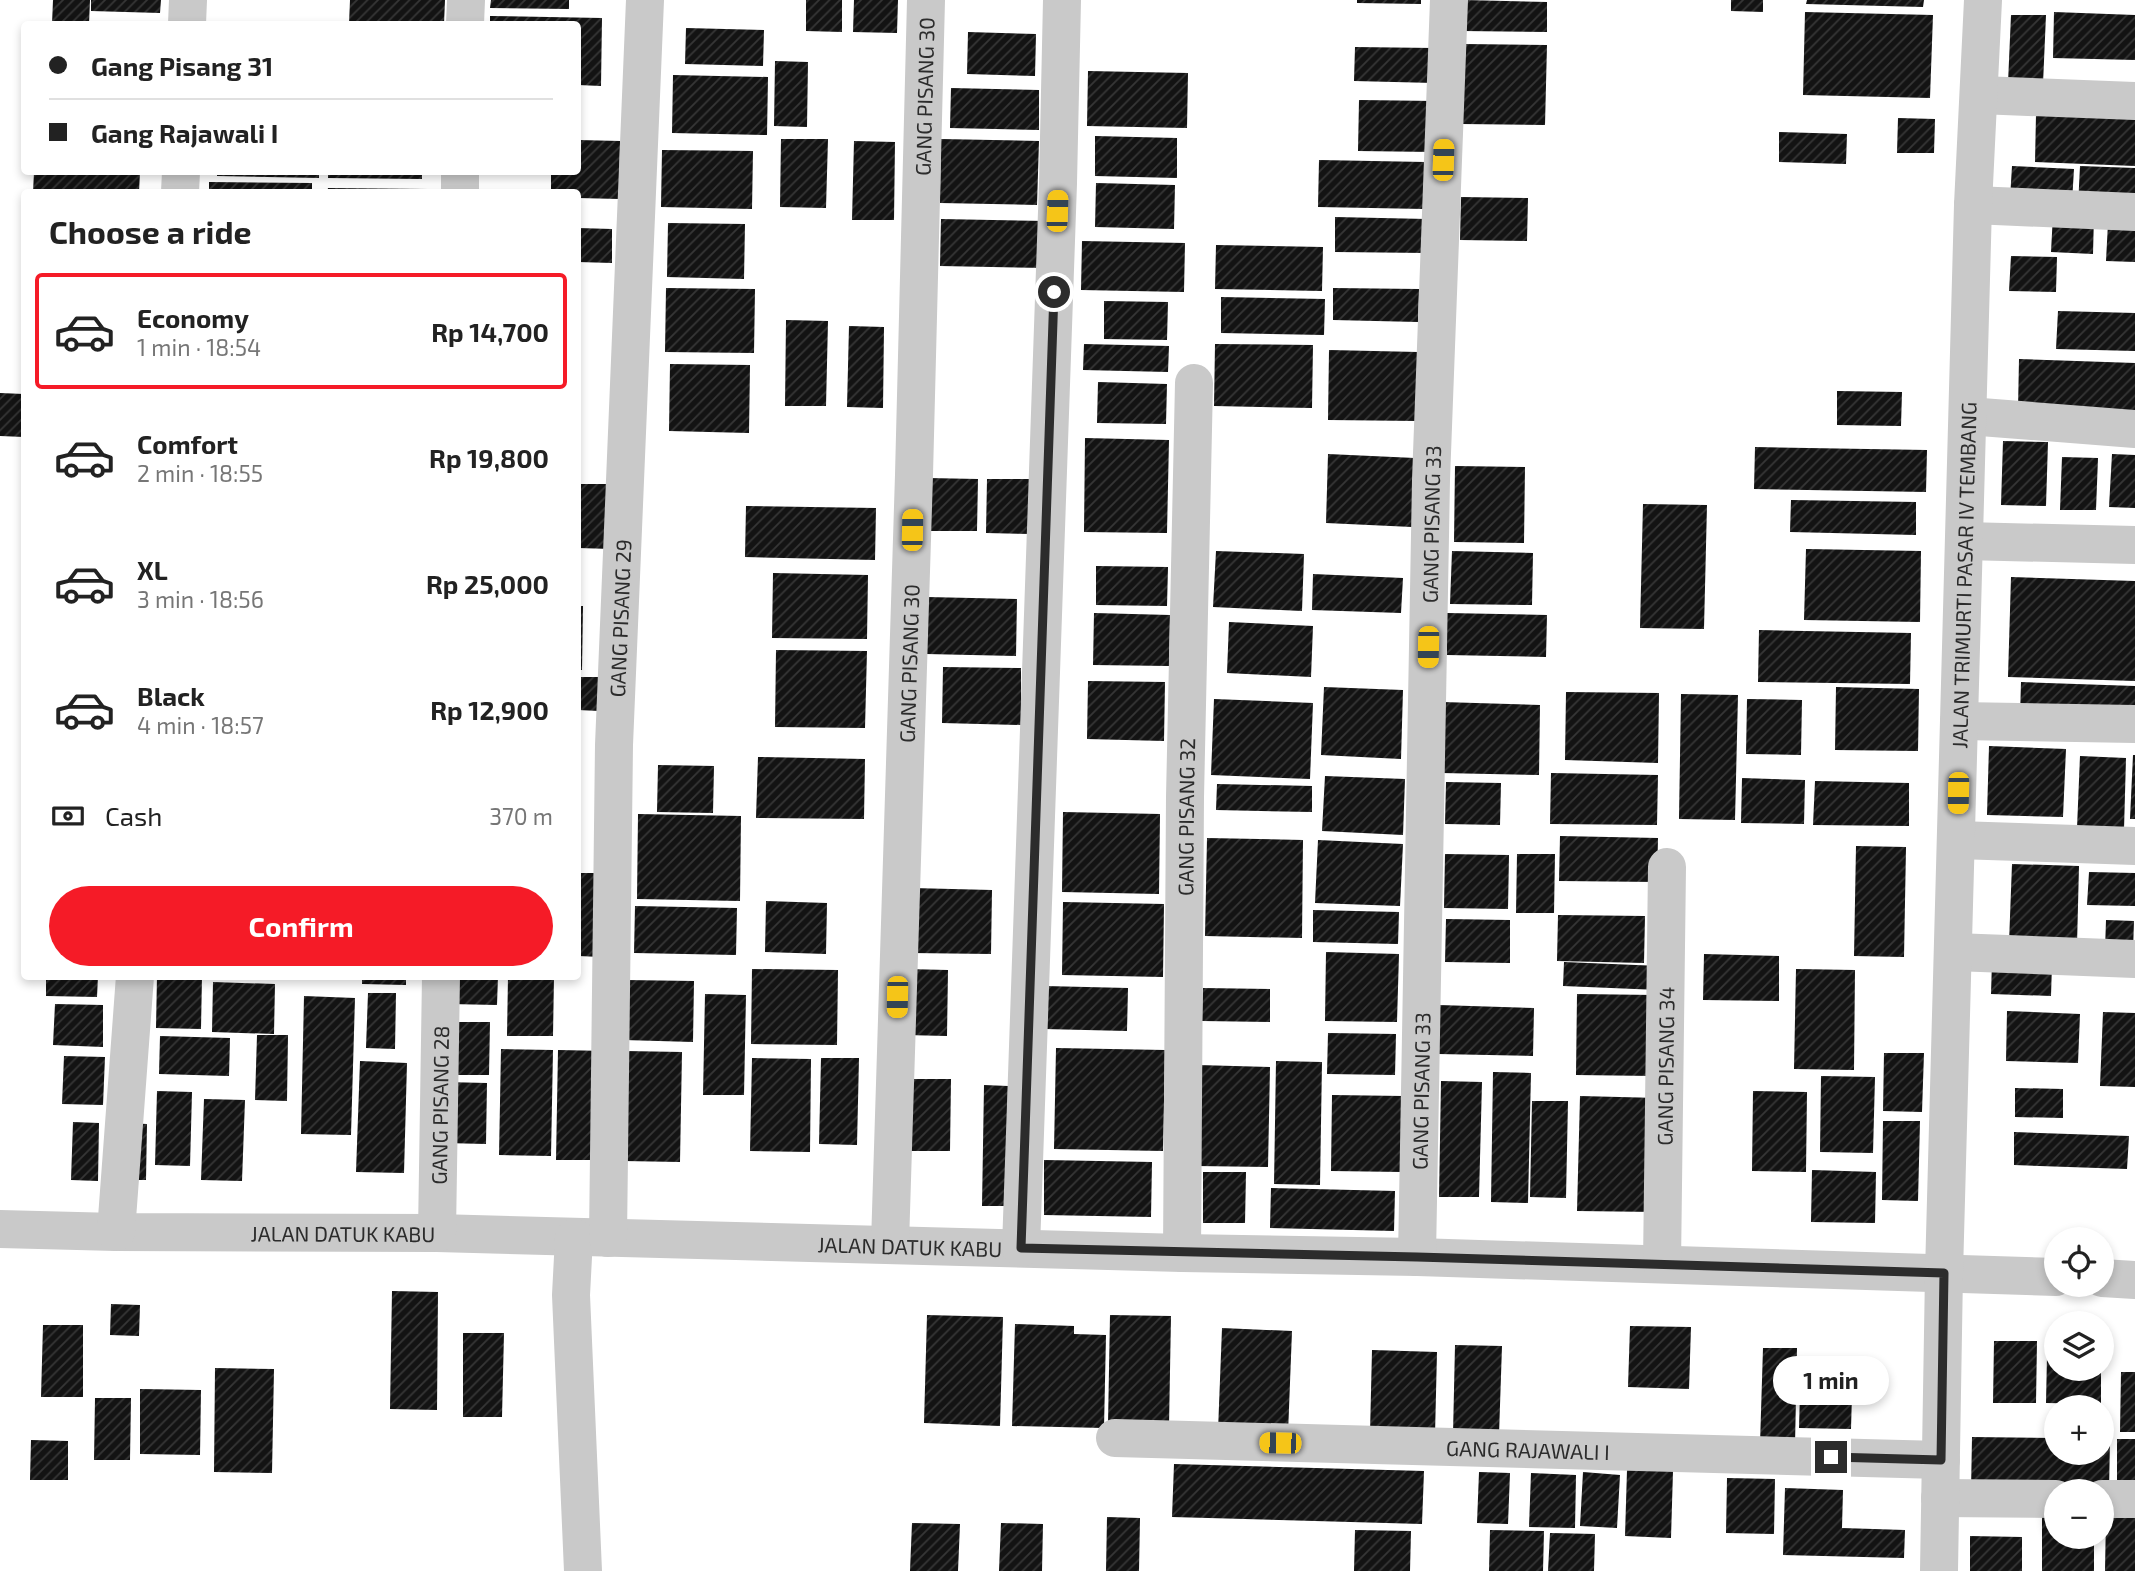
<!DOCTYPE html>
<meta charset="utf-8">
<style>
:root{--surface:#fff;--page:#f2f2f2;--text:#222;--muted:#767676;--line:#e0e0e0;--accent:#f51b27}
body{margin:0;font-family:"Exo 2",sans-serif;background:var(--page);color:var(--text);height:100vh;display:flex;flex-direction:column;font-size:26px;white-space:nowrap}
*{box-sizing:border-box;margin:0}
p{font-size:23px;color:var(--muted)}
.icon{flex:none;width:38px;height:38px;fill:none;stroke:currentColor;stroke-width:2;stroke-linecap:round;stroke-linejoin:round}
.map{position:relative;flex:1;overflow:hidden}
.panel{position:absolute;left:21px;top:189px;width:560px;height:791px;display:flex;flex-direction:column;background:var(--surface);border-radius:7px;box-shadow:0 4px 10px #0003}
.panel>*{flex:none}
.guide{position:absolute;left:21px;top:21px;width:560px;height:154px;border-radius:7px;box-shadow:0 4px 10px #0003;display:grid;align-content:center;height:154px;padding:0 28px;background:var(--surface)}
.fabs{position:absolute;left:2044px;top:1227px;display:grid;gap:14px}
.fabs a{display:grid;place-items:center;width:70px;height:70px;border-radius:50%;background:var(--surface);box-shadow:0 4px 10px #0003;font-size:35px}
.end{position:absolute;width:32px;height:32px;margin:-16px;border:9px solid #2c2c2c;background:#fff;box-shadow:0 0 0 4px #fff}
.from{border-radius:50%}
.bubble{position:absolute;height:49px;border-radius:24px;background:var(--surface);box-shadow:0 4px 10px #0003;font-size:23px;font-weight:700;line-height:49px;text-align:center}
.car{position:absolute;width:21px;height:42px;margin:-21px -10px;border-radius:9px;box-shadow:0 0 5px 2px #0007;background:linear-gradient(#f5c518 24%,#345 0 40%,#f5c518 0 76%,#345 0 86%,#f5c518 0)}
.guide b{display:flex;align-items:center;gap:24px;height:66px;font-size:26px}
.guide b+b{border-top:2px solid var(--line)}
.guide i{width:18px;height:18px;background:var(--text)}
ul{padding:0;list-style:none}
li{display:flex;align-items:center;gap:21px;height:116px;margin:0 14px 10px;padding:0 14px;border:4px solid transparent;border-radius:7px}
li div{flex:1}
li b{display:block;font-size:26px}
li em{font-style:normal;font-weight:700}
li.on{border-color:var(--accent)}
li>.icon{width:63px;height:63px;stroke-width:1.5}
h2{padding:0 28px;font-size:32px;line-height:84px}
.pay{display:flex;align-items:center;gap:18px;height:77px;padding:0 28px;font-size:26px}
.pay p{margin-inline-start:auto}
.primary-button{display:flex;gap:14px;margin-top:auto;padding:14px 28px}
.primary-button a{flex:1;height:80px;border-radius:42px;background:var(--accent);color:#fff;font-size:28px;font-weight:700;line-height:80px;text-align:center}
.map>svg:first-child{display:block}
.building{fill:url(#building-hatch)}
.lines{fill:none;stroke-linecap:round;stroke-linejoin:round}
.minor{stroke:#c9c9c9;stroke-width:38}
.route{stroke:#2c2c2c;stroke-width:9}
.labels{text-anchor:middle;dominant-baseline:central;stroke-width:7;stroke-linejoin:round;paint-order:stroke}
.street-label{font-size:21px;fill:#2c2c2c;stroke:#fff}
</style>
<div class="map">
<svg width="2135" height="1571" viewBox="0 0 2135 1571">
<defs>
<pattern id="building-hatch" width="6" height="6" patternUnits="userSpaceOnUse" patternTransform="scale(1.75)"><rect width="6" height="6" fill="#131313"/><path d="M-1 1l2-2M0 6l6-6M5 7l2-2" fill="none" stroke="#363636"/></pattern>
</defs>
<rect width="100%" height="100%" fill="#fff"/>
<path class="building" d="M53 0H90L89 24H52Z
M91 0H161L160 13 91 11Z
M350 0H445L444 24H349Z
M491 0H569V9L490 8Z
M806 0H842V32L806 31Z
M854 0H898L897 33 853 32Z
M1357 0H1421V4L1357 3Z
M1464 0 1547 2V32L1463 31Z
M1731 0H1763V12L1731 11Z
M1807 0H1924L1923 7 1806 4Z
M1805 12 1933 15 1930 98 1803 95Z
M2054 12 2135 15V60L2053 58Z
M2011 15H2046L2043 84 2008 83Z
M490 16 602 18 601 86 578 85V24H490Z
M686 28 764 30 763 66 685 64Z
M968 32 1036 34 1035 76 967 74Z
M1464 44 1547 45 1545 125 1462 124Z
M1355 47 1434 48V83L1354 81Z
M775 61 808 62 807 127 774 126Z
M1088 71 1188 73 1187 128 1087 126Z
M673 75 768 77 767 135 672 133Z
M951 88 1039 90V130L950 128Z
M1359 100 1434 101 1433 152 1358 151Z
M2036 114 2135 118V166L2035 162Z
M1898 118 1935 119 1934 153H1897Z
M1779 132 1847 134 1846 164 1779 162Z
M1095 136 1177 138V178L1095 176Z
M781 139H828L826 208 780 207Z
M941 139 1039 141 1037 205 940 203Z
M578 140 620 141 619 199 578 198V192H551V172H578Z
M854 141 895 142 894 220H852Z
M662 150 753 151 752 209 661 207Z
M1319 160 1425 162 1424 209 1318 207Z
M2012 166 2074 169 2072 202 2010 199Z
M2080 166 2135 168V208L2078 206Z
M34 172H140L139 192H33Z
M217 172H319V178L217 176Z
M328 172H422V179L328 178Z
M209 182 312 183V192H209Z
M1096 183 1175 185 1174 229 1095 227Z
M328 188 428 189V192H327Z
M1461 197 1528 198 1527 241 1460 240Z
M2053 214 2094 215 2093 254 2051 252Z
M1335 217 1427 219 1426 253 1335 252Z
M941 219 1046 221V268L940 266Z
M668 223 745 224 744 279 667 277Z
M2108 223 2135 224V262L2106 261Z
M578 228 612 229V263L578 262Z
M1082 241 1185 243 1184 292 1081 290Z
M1216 245 1323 247 1322 291 1215 289Z
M2011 256 2057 257 2056 292 2009 291Z
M666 288 755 289 754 353 665 352Z
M1333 288 1419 289 1418 322 1333 320Z
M1221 297 1325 299 1324 335 1221 333Z
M1104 301 1168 302 1167 340 1104 339Z
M2058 311 2135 313V351L2056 349Z
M786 320 828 321 826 406H785Z
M849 326 884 327 883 408 847 407Z
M1084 344 1169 346 1168 372 1083 370Z
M1215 344 1313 345 1312 408 1214 406Z
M1329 350 1418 352 1417 421 1328 420Z
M2019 359 2135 363V413L2018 409Z
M670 364 750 365 749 433 669 431Z
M1098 382 1167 384 1166 424 1097 423Z
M1837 391 1902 392 1901 426 1837 425Z
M0 393 24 394V437L0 436Z
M1085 438 1169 440 1167 533 1084 532Z
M2003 441 2048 442 2046 506 2001 505Z
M1755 447 1927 450 1926 492 1754 489Z
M1328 454 1415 458 1412 527 1326 523Z
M2112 454 2135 455V508L2109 507Z
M2062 457 2098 458 2096 510H2060Z
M1455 466 1525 467 1524 543 1454 542Z
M928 478 978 479 977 531H927Z
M987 479H1034L1033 534 986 533Z
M578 484H613L612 549 578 548Z
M1791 500 1916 502V535L1790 532Z
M1643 504 1707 505 1704 629 1640 628Z
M746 506 876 508 875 560 745 557Z
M1806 549 1921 551 1920 622 1804 620Z
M1216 551 1304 554 1302 611 1213 607Z
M1452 551 1533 553 1532 605 1450 604Z
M1096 566 1168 567 1167 606 1096 605Z
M773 573 868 575 867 639 772 638Z
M1313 574 1403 578 1401 613 1312 610Z
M2011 577 2135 581V681L2008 677Z
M927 597 1017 599 1016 656 926 654Z
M578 606H583L582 670H578Z
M1094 613 1170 615 1169 666 1093 665Z
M1447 613 1547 615 1546 657 1447 655Z
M1229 622 1313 626 1311 677 1227 673Z
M1759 630 1911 633 1910 684 1758 682Z
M776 650 867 651 865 728 775 727Z
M943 667 1021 668V725L942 723Z
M578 677H599V711L578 710Z
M1088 681 1165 682 1164 741 1087 739Z
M2021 682 2135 686V719L2020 716Z
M1324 687 1403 690 1401 759 1321 755Z
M1836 687 1919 689 1918 751 1835 750Z
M1566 692 1659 693 1658 763 1565 760Z
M1681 694 1738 695 1735 820 1679 819Z
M1214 699 1313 703 1310 779 1211 775Z
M1747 699 1802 700 1801 755 1746 754Z
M1442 702 1540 705 1539 775 1441 773Z
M1989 746 2066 749 2063 817 1987 815Z
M2133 755H2135V819H2130Z
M2080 756 2126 758 2124 830 2077 828Z
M758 757 865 759 864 819 756 818Z
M658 765 714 766 713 813 657 812Z
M1551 773 1658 775 1657 825 1550 824Z
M1325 776 1405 779 1403 835 1322 831Z
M1742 778 1805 780 1804 824 1741 823Z
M1815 781 1909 783V826L1813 825Z
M1446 782 1501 783 1500 825 1445 824Z
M1217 784 1312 786V812L1216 810Z
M1063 812 1160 814 1159 894 1062 892Z
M638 814 741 816 740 901 637 899Z
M1560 836 1658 838 1657 882 1559 881Z
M1207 838 1303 840 1302 938 1205 936Z
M1318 840 1403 844 1400 906 1315 903Z
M1856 846 1906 847 1904 957 1854 956Z
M1445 854 1509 855 1508 909 1444 908Z
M1517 854H1555L1554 913H1516Z
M2012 864 2079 866 2077 945 2009 943Z
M2089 872 2135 873V906L2087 905Z
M578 873H603L601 957 578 956Z
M912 888 992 890 991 954 911 953Z
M766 901 827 903 826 954 765 952Z
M1063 902 1164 904 1163 977 1062 975Z
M635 906 737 908 736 955 634 953Z
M1313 910 1399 912 1398 944 1313 942Z
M1558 915 1645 916 1644 963 1557 961Z
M1446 919 1510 920V963L1445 962Z
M2106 920 2134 921 2133 951 2105 950Z
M1326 952 1399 954 1397 1022 1325 1021Z
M1704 954 1779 956V1001L1703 1000Z
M1992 961 2052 964 2051 996 1991 994Z
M1564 962 1660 966 1659 990 1563 986Z
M752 969 838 970 837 1045 751 1044Z
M906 969 948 970 947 1036 905 1035Z
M1796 969 1855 970 1854 1070 1794 1069Z
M46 976H98L97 997 46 996Z
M157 976H202L201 1029 156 1028Z
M362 976H406V985L362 984Z
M450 976H498L497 1005 449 1004Z
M508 976H554L553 1036H507Z
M625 980 694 981 693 1042 624 1040Z
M213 982 275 984 274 1034 212 1032Z
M1045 986 1128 988 1127 1031 1044 1029Z
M1203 988 1270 989V1022L1202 1021Z
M368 993H396L395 1049 366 1048Z
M705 994 746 995 744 1095H703Z
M1577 994 1655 995 1654 1076 1576 1075Z
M304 996 355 998 351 1135 301 1134Z
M55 1004 103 1005V1047L53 1045Z
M1439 1005 1534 1008 1533 1056 1438 1054Z
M2007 1011 2080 1014 2078 1063 2006 1061Z
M2103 1012 2135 1013V1087L2100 1086Z
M450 1022H490L489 1075H449Z
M1328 1033 1396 1034 1395 1075 1327 1074Z
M257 1035H288L287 1101 255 1100Z
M160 1036 230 1038 229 1076 159 1074Z
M1056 1048 1165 1050 1163 1151 1054 1149Z
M501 1049 553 1050 551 1156 499 1155Z
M558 1050 608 1051 606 1160H556Z
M625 1051 682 1052 680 1162 623 1161Z
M1884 1053H1924L1922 1112 1883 1111Z
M64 1056 105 1057 103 1105 62 1104Z
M752 1058 811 1059 810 1152 750 1151Z
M821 1058H859L857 1145 819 1144Z
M360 1061 407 1063 404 1173 356 1172Z
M1276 1061 1322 1062 1320 1185 1274 1184Z
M1198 1065 1270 1067 1268 1167 1196 1166Z
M1493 1072 1531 1073 1528 1203 1491 1202Z
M1821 1076 1875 1077 1873 1153 1820 1152Z
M905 1079H951L950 1151H904Z
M1441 1081 1482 1082 1479 1197H1439Z
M445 1082 487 1083 486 1144 444 1143Z
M984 1085 1008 1086 1006 1206H982Z
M2015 1088 2063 1089V1118L2015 1117Z
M157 1091 192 1092 190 1166 155 1165Z
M1753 1091 1807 1092 1806 1172 1752 1171Z
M1332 1095 1403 1096 1402 1172 1331 1171Z
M1580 1096 1659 1098 1656 1212 1577 1211Z
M204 1099 245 1100 242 1181 201 1180Z
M1532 1101H1568L1566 1198 1530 1197Z
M1883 1121H1920L1918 1201 1882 1200Z
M73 1122 99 1123 98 1181 71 1180Z
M126 1123 147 1124 146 1180H125Z
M2014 1132 2129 1136 2127 1169 2014 1165Z
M1044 1160 1152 1162 1151 1217 1044 1215Z
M1812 1170 1876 1172 1875 1223 1811 1222Z
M1203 1172H1246L1245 1223H1203Z
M1271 1188 1395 1191 1394 1231 1270 1228Z
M392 1291 438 1292 437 1410 390 1409Z
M111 1304 140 1305 139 1336 110 1335Z
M927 1315 1003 1317 1000 1426 924 1423Z
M1110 1315 1171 1316 1169 1426 1108 1424Z
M1015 1324 1074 1326V1334L1106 1335 1104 1428 1012 1426Z
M43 1325H83V1397H41Z
M1630 1326 1691 1327 1689 1389 1628 1387Z
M1222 1328 1292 1331 1288 1434 1218 1431Z
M463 1333H504L502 1417H463Z
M1994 1341H2037L2036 1403H1993Z
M1455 1345 1502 1346 1499 1435 1453 1434Z
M1763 1348H1797L1795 1445 1760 1444Z
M1372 1350 1437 1352 1435 1435 1370 1433Z
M2047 1356H2056V1368H2101V1404L2046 1403Z
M1801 1357 1853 1359 1851 1429 1799 1428Z
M215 1368 274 1369 272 1473 214 1472Z
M2121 1372H2135V1432H2120Z
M140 1389 201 1390 200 1455 140 1454Z
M95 1398H131L130 1460H94Z
M1972 1437 2056 1438V1452H2102V1438H2110L2109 1492 1971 1491Z
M2117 1439H2135V1489H2117Z
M31 1440 68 1441V1480H30Z
M1174 1464 1424 1471 1422 1524 1172 1517Z
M1627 1470 1673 1471 1671 1538 1625 1536Z
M1479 1472 1510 1473 1508 1524 1477 1523Z
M1583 1472 1620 1475 1617 1528 1580 1526Z
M1531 1473 1576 1475 1575 1528 1529 1527Z
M1727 1478 1775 1479 1774 1534 1726 1533Z
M1785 1488 1843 1490 1842 1528 1905 1530 1904 1558 1783 1555Z
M2042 1509H2056V1536H2094V1571H2042Z
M2106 1515H2135V1571H2105Z
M1107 1517 1140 1518 1139 1571H1106Z
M912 1523 960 1524 958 1571H910Z
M1001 1523 1043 1524 1042 1571H999Z
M1355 1530 1411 1531 1410 1571H1354Z
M1490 1530 1544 1531 1543 1571H1489Z
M1550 1533 1595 1534 1594 1571H1548Z
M1970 1536 2022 1537V1571H1970Z"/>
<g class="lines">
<g class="minor">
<path d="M187 24 188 0"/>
<path d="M465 24 466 0"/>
<path d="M1979 95 2135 101"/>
<path d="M180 192 181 172"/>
<path d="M460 192V172"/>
<path d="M1973 205 2135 212"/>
<path d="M1968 416 2135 429"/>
<path d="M1964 541 2135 545"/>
<path d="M1959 721 2135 724"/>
<path d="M1957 840 2135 846"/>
<path d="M1954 952 2135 959"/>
<path id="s1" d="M0 1229 116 1232 437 1233 1182 1253 1417 1257 2056 1277"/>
<path d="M116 1232 135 976"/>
<path id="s2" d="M437 1233 441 976"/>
<path d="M574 1238 571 1295 583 1571"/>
<path id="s3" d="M608 1238 614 745 645 0"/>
<path id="s4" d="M890 1244 914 475 926 0"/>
<path d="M1021 1248 1058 183 1062 0"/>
<path id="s5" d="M1182 1253 1185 797 1194 383"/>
<path id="s6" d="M1417 1257 1431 480 1449 0"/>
<path id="s7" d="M1662 1264 1667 867"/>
<path d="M2102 1278 2135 1280"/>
<path id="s8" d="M1115 1438 1941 1460"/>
<path d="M1940 1498 2056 1499"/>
<path d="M2102 1499H2135"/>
<path id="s9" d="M1939 1571 1944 1273 1973 205 1983 0"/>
</g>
</g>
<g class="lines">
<path class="route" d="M1054 292 1021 1248 1417 1257 1944 1273 1941 1460 1831 1457"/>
</g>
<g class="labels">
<g class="street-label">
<text stroke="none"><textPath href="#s4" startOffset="1148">GANG PISANG 30</textPath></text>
<text stroke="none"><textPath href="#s6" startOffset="733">GANG PISANG 33</textPath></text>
<text stroke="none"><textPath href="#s9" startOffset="996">JALAN TRIMURTI PASAR IV TEMBANG</textPath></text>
<text stroke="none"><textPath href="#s3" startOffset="620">GANG PISANG 29</textPath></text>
<text stroke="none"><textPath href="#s4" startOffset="581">GANG PISANG 30</textPath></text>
<text stroke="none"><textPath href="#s5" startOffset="436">GANG PISANG 32</textPath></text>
<text stroke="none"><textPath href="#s7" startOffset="198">GANG PISANG 34</textPath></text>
<text stroke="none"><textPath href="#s6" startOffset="166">GANG PISANG 33</textPath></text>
<text stroke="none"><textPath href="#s2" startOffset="128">GANG PISANG 28</textPath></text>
<text stroke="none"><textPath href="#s1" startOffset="343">JALAN DATUK KABU</textPath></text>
<text stroke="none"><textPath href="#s1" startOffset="910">JALAN DATUK KABU</textPath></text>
<text stroke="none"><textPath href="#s8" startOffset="413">GANG RAJAWALI I</textPath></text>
</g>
</g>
</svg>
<div class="fabs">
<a><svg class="icon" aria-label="locate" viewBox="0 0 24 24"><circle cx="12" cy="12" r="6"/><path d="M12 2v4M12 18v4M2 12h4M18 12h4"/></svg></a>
<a><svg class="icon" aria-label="layers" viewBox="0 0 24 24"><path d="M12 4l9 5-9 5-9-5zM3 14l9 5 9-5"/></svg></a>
<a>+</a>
<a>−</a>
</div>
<i class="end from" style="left:1054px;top:292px"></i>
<i class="end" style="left:1831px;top:1457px"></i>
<div class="bubble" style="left:1773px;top:1356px;width:116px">1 min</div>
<i class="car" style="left:1443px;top:160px;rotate:2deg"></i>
<i class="car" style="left:1057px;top:211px;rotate:2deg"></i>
<i class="car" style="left:912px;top:530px;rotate:1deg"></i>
<i class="car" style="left:1428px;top:647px;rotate:181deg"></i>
<i class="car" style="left:1958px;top:793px;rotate:181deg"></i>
<i class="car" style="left:897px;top:997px;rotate:181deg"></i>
<i class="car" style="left:1280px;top:1443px;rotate:271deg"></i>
<div class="guide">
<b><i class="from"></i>Gang Pisang 31</b>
<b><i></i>Gang Rajawali I</b>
</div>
<section class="panel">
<h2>Choose a ride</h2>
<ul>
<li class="on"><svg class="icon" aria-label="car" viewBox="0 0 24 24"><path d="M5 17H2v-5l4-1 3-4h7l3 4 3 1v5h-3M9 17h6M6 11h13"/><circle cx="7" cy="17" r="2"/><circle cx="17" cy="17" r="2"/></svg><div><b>Economy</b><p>1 min · 18:54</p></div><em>Rp 14,700</em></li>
<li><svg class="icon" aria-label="car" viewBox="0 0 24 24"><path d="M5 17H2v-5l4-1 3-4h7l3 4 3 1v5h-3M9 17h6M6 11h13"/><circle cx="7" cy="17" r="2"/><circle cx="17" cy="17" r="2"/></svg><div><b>Comfort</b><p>2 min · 18:55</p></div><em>Rp 19,800</em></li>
<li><svg class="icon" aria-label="car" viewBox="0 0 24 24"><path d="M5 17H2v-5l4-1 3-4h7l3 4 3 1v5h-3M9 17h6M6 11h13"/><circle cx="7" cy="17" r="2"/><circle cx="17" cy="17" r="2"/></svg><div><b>XL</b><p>3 min · 18:56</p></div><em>Rp 25,000</em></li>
<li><svg class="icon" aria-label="car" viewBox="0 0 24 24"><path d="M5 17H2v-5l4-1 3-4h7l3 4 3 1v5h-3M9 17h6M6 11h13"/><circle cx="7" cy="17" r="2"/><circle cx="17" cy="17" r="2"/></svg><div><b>Black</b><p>4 min · 18:57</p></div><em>Rp 12,900</em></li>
</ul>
<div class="pay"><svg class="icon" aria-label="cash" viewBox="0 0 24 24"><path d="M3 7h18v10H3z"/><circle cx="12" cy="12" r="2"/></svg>Cash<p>370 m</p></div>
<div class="primary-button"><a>Confirm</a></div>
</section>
</div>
